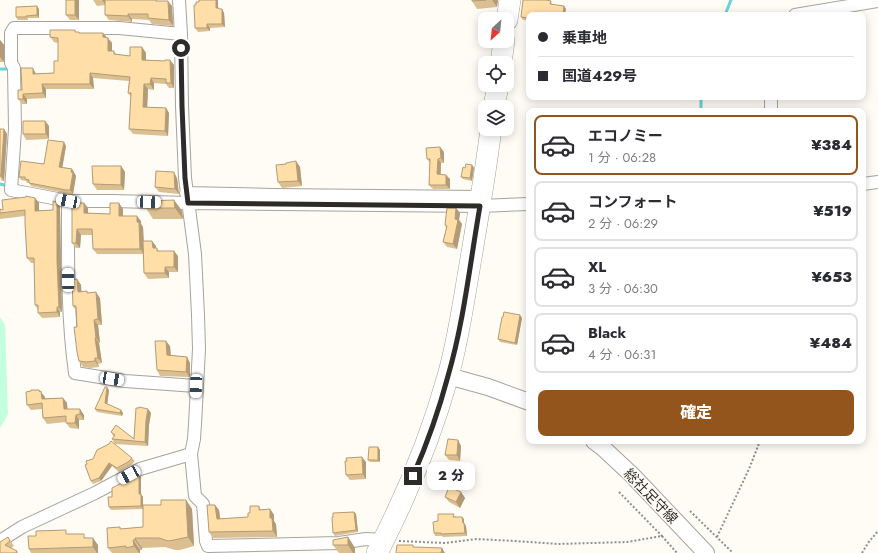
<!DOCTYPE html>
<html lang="ja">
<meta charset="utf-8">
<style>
:root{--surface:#fff;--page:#f7f7f7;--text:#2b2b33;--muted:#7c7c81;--line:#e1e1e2;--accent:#93551b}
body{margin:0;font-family:Jost,"Noto Sans JP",sans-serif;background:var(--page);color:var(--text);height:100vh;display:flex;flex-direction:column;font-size:15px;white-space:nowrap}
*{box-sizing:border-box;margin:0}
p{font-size:13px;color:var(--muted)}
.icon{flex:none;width:22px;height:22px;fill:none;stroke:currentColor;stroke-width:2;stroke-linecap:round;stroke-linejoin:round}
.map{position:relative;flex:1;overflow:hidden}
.side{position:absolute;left:526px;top:108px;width:340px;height:336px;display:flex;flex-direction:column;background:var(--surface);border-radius:8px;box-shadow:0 2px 10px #0003}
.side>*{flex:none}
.guide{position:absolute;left:526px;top:12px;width:340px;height:88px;border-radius:8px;box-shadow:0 2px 10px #0003;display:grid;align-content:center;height:88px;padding:0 12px;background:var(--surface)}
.needle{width:26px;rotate:207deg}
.buttons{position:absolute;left:478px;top:12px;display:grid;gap:8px}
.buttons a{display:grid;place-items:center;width:36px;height:36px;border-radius:8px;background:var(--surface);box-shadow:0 2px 10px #0003;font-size:20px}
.end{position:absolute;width:18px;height:18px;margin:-9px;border:5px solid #2e2c2a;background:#fff;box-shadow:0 0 0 2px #fff}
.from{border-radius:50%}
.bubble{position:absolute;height:28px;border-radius:8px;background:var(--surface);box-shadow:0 2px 10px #0003;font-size:13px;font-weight:800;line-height:28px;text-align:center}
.car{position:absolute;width:12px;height:24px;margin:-12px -6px;border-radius:5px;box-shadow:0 0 3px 1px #0007;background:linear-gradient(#fff 24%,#345 0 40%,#fff 0 76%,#345 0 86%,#fff 0)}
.guide b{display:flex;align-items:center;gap:14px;height:38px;font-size:15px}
.guide b+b{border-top:1px solid var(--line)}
.guide i{width:10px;height:10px;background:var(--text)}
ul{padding:7px 0 0;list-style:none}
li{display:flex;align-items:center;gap:12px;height:60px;margin:0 8px 6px;padding:0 4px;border:2px solid var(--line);border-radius:8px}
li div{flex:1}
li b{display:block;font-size:15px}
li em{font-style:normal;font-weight:800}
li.on{border-color:var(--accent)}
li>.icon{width:36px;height:36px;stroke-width:1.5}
.primary-button{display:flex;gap:8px;margin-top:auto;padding:8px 12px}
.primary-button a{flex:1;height:46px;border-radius:8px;background:var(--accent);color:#fff;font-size:16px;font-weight:800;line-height:46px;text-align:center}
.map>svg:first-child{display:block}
.green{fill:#c2ffde}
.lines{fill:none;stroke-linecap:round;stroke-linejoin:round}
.stream{stroke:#6ad5d5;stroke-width:3}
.street-casing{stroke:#a7a39e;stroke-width:14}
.secondary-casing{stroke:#a7a39e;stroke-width:18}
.highway-casing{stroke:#a7a39e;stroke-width:22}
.path{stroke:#93908c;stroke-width:2;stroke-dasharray:2 2;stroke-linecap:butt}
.street{stroke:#fff;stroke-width:12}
.secondary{stroke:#fff;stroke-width:16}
.highway{stroke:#fff;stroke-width:21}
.wall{fill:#dbbf90}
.shaded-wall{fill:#b29b76}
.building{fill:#ffdea8;stroke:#b29b76}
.route{stroke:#2e2c2a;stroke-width:5}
.labels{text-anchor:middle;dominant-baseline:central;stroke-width:3;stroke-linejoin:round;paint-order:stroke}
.street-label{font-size:14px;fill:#2e2c2a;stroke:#fffbf5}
</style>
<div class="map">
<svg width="878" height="553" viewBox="0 0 878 553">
<rect width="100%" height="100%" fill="#fffbf5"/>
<path class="green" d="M0 317 5 325 8 414 0 428Z"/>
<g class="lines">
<path class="stream" d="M725 15 731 0
M0 69H10
M701 97V111
M0 184 8 186"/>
<defs>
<path id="street" d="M179 0 181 34 182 106 185 178 195 254 198 315 199 349 195 424 194 439 191 454 195 496 203 504 206 541 208 546 339 543 366 539 384 540
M795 15 878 1
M181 34 119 28H14L11 33V63L14 68 15 129 11 190 68 201H113L188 203 480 206 529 204
M771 97V111
M863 184 878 182
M186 193 273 195 481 197
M68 201C68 258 67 316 75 373L125 381 196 386
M0 541 22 527 95 493 140 469 191 454"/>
<path id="secondary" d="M448 376 488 387 529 402
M594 441 602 447 632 475 706 553"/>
<path id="highway" d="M507 20 510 0
M501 63 504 41
M494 107 498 85
M377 553C406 497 431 437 448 376 458 341 463 305 469 270 477 223 485 176 491 129"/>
</defs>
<use href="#street" class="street-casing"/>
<use href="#secondary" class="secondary-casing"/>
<use href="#highway" class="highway-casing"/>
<path class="path" d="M619 492 662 536
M690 511 733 553
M717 537 749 469 760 441
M399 541 445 543 476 539 515 541 558 544 627 542 662 536 677 553
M862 553 868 543 878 531"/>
<use href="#street" class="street"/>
<use href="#secondary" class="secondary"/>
<use href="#highway" class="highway"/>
</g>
<path class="wall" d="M66 0 79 20H70L66 15Z
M93 0 158 1 172 6 173 26 152 24 149 20 132 19V22L109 20 105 15V5L97 6Z
M218 0V8L220 9H222L224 13 225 27 210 28V31L198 32 195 28Z
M472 0H498L497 7 477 9 472 1Z
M523 0H549V1H551L552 5 564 6 566 9 529 15V21L523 20 521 17Z
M39 9V18H28V20H18L16 17Z
M75 30 76 32 80 33H103L112 43V51H114L116 54 130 56 142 47 146 53V60L165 61 170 60 174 65V88H169L166 84 154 83V90L148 89 147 107 166 108 169 113 168 136 133 134 129 129 131 97 128 93 129 81 93 78 94 89H46V98L27 99V104H22L18 99 22 90 36 74 54 73 58 61V43L54 42 50 37Z
M0 40 4 45V62H0Z
M45 121 49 126V139L26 140 23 134Z
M0 129H4L7 134 4 181H2L0 177Z
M66 146 62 167 72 169 76 176 73 194H69L31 186 29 183H27L26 181 21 180 19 177 44 164Z
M440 147 444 152V163H441V174L450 179V189H433L429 185 430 163 427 159Z
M296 161 300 167 302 186 282 188 278 182 286 164Z
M472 165 474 168 472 181 463 179 461 177 465 168Z
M121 166 125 172 124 190H97L93 184Z
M177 178 179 194 159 192 155 187Z
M35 198 39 203V210H53L57 202 60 207 61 266 62 312H60V317L42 318 38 313V310L35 305 34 263H31L27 258 25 216 0 219V209L3 210Z
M174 200 182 211 183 219H153L146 208Z
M84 203 88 208V213L110 214 123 209V216L141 221V224L143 227 144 241 156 246V248L159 251 178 256V272H169V278L148 279 144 273 143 254H97L93 249V235H81L80 248H76L72 243Z
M456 208 460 213 459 220 462 224 457 249 447 247 443 242 446 228 445 225 446 217V216Z
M77 279 81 285V292L88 293 100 298 102 325H98L100 343H99L102 363 98 364 99 367 90 368 83 367 79 361 76 311 73 306Z
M522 318 517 345 500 342 498 339Z
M170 346 171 355 187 357 190 363V377L160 376 157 370Z
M39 390 45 397V398H63L67 403V409L84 415V420H79V429L70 428 66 423V422L47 424 43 418 42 409 31 410 27 405Z
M109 390 107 404 123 413 122 416 97 412 95 409Z
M148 409 151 413 149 425 148 446 115 444 112 439 114 437 111 432 134 439Z
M458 440 461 446 460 461 449 460 445 455Z
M378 447 380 450V462H370L368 460Z
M132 458 135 461 131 465 119 472 112 466 101 481 93 484 91 481 85 465Z
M366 462V479L350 480 346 475Z
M139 474 141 477V494L143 497V505H161L186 500 192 509 194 546 180 550H175L165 547 142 548V550H140V553H112L108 548 121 529 143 527V509L111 510 109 507 112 497Z
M461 492 465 498 460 508 449 502 445 497Z
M215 505 219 510 220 519 248 517 250 513 259 506 261 510 270 509 274 515V521L276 524 277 537 213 538 209 532Z
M354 512 356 514 358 532 335 536 333 533Z
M456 516V517H462L464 519V523L466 526 467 536 443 537 442 536H435L434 533 438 521Z
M68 534 87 538 98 545V553H31L29 549Z
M8 537 14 546 11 548 17 551 18 553H0Z
M348 537 355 548V553H339L333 545Z"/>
<path class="shaded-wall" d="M75 0H79V20L75 15Z
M102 0H106V5Z
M216 0H218V12L216 8Z
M492 0H498L497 7Z
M168 1 172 6 173 26 169 20Z
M37 6 39 9V18L37 15Z
M564 6 566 9 565 15H563Z
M222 9 224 13 225 27 222 24Z
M128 14 132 19V22L128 16Z
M207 24 210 28V31L207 28Z
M103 33 107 38 103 37Z
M108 38 112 43V56L108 51Z
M0 40 4 45V62L0 57Z
M142 47 146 53V65L142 60Z
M170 60 174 65V88L171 83Z
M33 68 36 74V79L33 74Z
M90 73 93 78 94 89 90 84Z
M151 78 154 83V90L150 84Z
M42 84 46 89V98L43 93Z
M144 84 148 89 147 112 143 107Z
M23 94 27 99V104L23 99Z
M166 108 169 113 168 136 165 131Z
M45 121 49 126V139L46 134Z
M4 129 7 134 4 181 1 176Z
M64 142 66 146 62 170 59 167Z
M440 147 444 152V163L441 158Z
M438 159 441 163 440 179 437 174Z
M296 161 300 167 302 186 298 181Z
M472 165 474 168 472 181 470 178Z
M121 166 125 172 124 190 121 185Z
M72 169 76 176 73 194 70 190Z
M174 172 177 178 179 194 175 189Z
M446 175 450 179V189L446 185Z
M35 198 39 203V216L35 211Z
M174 200 182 211 183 219 175 208Z
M57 202 60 207 61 266 62 312 59 307 57 261Z
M84 203 88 208V219L84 213Z
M119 203 123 209V221L119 216Z
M456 208 460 213 459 220 462 224 457 249 453 244 455 219Z
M137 216 141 221V224L143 227 144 254 140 249 137 222Z
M77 229 81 235 80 248 76 243Z
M152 241 156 246V254L153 248Z
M174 251 178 256V272L174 267Z
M165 267 169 272V278L165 273Z
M77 279 81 285 82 298 78 292Z
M96 292 100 298 102 325 98 319Z
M57 307 60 312V317L57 312Z
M520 315 522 318 517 345 515 343Z
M94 320 98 325 100 343 96 338Z
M95 338 99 343 102 363 98 358Z
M166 341 170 346 171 360 167 355Z
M187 357 190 363V377L186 372Z
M95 358 98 364 99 367 95 361Z
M107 387 109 390 107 406 105 403Z
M39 390 45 397 46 404 42 399Z
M63 398 67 403 68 414 64 409Z
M80 409 84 415V420L80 414Z
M148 409 151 413 149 425 148 446 145 442 146 420Z
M121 410 123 413 122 416 120 413Z
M76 415 79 420V429L75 423Z
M458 440 461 446 460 461 457 455Z
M378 447 380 450V462L378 460Z
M362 457 366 462V479L363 474Z
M109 463 112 466 101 481 99 478Z
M139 474 141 477V494L143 497V509L141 506 139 494Z
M461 492 465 498 460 508 456 502Z
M186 500 192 509 194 546 188 537Z
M215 505 219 510 221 524 217 519Z
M270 509 274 515V521L276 524 277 537 273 531 270 518Z
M354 512 356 514 358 532 356 530Z
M462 517 464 519V523L466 526 467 536 465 533 463 523Z
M348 537 355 548V553H353L348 545Z
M93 538 98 545V553H97L93 547Z
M135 538 142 548V550L135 540Z
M133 540 140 550V553H139L134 546Z
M442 548 445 553H441Z"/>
<path class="building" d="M66 0H75V15H66Z
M105 0H156V1H168L169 20 148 18V14H128V16L105 15Z
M199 0H216V8H219V9H222V24H207V28H195L194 5H196V2H199Z
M472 0H486L472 1Z
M523 0H546L551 1 550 4 564 6 563 15H529V18L521 17Z
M37 6V15L26 16V17H16V7Z
M50 30H75V32H79V33H103V37L108 38V51H114V54L130 56V47H142V60L165 61V60H170L171 83H166V79L151 78 150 84H144L143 107 166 108 165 131 129 129 131 93H128L130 77 90 73V84H42L43 93 23 94V99H18V90H22L21 68H33V74L54 73V61H58V38L50 37Z
M23 121H45L46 134H23Z
M0 129H4L1 176H0Z
M48 140 64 142 59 167 72 169 71 172 73 173 70 190H66L29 183V180L25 179V177H19L21 161 44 164Z
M440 147 441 158 438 159 437 174 446 175V185H429L430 159H427L426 148Z
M296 161 298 181 278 182 276 165 286 164V163Z
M466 164 472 165 470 178 461 177 463 167 465 168Z
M92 166H121V185L93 184Z
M156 171 174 172 175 189 155 187Z
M26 196 35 198V211L53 210V201L57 202V261L59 307H57V312L38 313V305H35L34 258H27L25 223V210L0 213V209L3 210 2 200 26 197Z
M174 200 175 208H146L145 201Z
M72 203H84V213L110 214V203H119V216H137V222H139L140 249H93L92 229H77L76 243H72Z
M447 208H456L455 219 458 220 453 244 443 242 447 226 445 225 446 216Z
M143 241H152L153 248H157V251H174V267H165V273H144Z
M77 279 78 292 87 291V293L96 292 98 319 94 320 96 338H95L98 358H95V361L86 362 79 361 77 352 74 327H77L76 306H73L72 280Z
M504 312 520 315 515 343 498 339 502 317H503Z
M155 341H166L167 355 187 357 186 372 157 370Z
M105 387H107L105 403 121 410 120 413 95 409Z
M31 390H39L40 392 41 391 42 399 63 398 64 409H80V414L76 415 75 423H66V416L43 418 42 403 27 405 26 392 31 391Z
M139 407 148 409 146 420 145 442 112 439 115 435 111 432 116 425 134 439 136 408H139Z
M448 439 458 440 457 455H445Z
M111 441 132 458 128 462 117 468 109 463 99 478 91 481 85 465 87 464 86 461 93 459 97 450 109 444Z
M369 447H378V460H368Z
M362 457 363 474 346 475 345 461H347L346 458Z
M139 474V494H141V506L109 507 108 497H112V488Z
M449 487 461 492 456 502 445 497Z
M161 500H186L188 537 174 540 168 541 159 538H135V540H133L134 546 126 548V546L108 548 107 528 120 527V529L143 527V505H161Z
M207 505H215L217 519 248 517V513H250V506H259V510L270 509V518H272L273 531 209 532Z
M354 512 356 530 333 533 332 517H333V513Z
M438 514H454L453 517H462L463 523H464L465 533 441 534V533H434L433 522 438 521Z
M66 530V534H84V538H93V547L29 549 28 536H36V531Z
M8 537 10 541 5 545 17 551 16 553H0V542Z
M348 537V545H333V540Z
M397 545H413V547L442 548 441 553H396Z"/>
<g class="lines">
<path class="route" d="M181 48 182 106 185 178 188 203 480 206C470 263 464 321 448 376 439 410 427 444 413 476"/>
</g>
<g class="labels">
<g class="street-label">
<text transform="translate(651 496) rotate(46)">総社足守線</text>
</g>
</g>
</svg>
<div class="buttons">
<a><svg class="needle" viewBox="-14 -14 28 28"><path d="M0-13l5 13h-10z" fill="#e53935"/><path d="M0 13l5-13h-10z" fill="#7c7c81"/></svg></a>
<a><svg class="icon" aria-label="locate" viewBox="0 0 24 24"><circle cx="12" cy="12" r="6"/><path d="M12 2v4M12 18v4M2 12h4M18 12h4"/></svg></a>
<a><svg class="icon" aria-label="layers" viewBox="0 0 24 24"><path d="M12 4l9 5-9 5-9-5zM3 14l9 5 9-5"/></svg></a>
</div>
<i class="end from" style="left:181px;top:48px"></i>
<i class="end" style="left:413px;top:476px"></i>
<div class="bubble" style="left:427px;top:462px;width:48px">2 分</div>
<i class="car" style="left:68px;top:201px;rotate:281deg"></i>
<i class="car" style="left:149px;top:202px;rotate:92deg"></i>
<i class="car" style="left:68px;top:280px;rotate:359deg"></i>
<i class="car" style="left:112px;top:379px;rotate:99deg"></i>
<i class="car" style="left:196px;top:386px;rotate:182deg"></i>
<i class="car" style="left:129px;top:475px;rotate:241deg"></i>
<div class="guide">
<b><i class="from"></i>乗車地</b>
<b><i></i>国道429号</b>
</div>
<section class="side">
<ul>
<li class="on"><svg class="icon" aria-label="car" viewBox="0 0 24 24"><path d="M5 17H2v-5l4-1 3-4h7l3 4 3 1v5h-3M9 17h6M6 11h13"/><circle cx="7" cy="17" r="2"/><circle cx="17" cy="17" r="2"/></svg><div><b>エコノミー</b><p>1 分 · 06:28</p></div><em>¥384</em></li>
<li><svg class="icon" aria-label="car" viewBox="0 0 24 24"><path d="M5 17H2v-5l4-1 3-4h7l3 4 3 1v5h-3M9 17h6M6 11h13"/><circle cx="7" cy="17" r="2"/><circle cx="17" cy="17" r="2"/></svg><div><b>コンフォート</b><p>2 分 · 06:29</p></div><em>¥519</em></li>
<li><svg class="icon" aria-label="car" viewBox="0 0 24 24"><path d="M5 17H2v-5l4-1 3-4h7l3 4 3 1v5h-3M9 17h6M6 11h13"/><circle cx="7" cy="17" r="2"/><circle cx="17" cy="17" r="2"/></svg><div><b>XL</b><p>3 分 · 06:30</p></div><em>¥653</em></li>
<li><svg class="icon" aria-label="car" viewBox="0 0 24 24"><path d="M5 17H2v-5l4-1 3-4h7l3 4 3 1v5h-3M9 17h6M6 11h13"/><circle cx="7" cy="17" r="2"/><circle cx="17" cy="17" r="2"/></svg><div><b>Black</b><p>4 分 · 06:31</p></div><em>¥484</em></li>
</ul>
<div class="primary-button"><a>確定</a></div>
</section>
</div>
